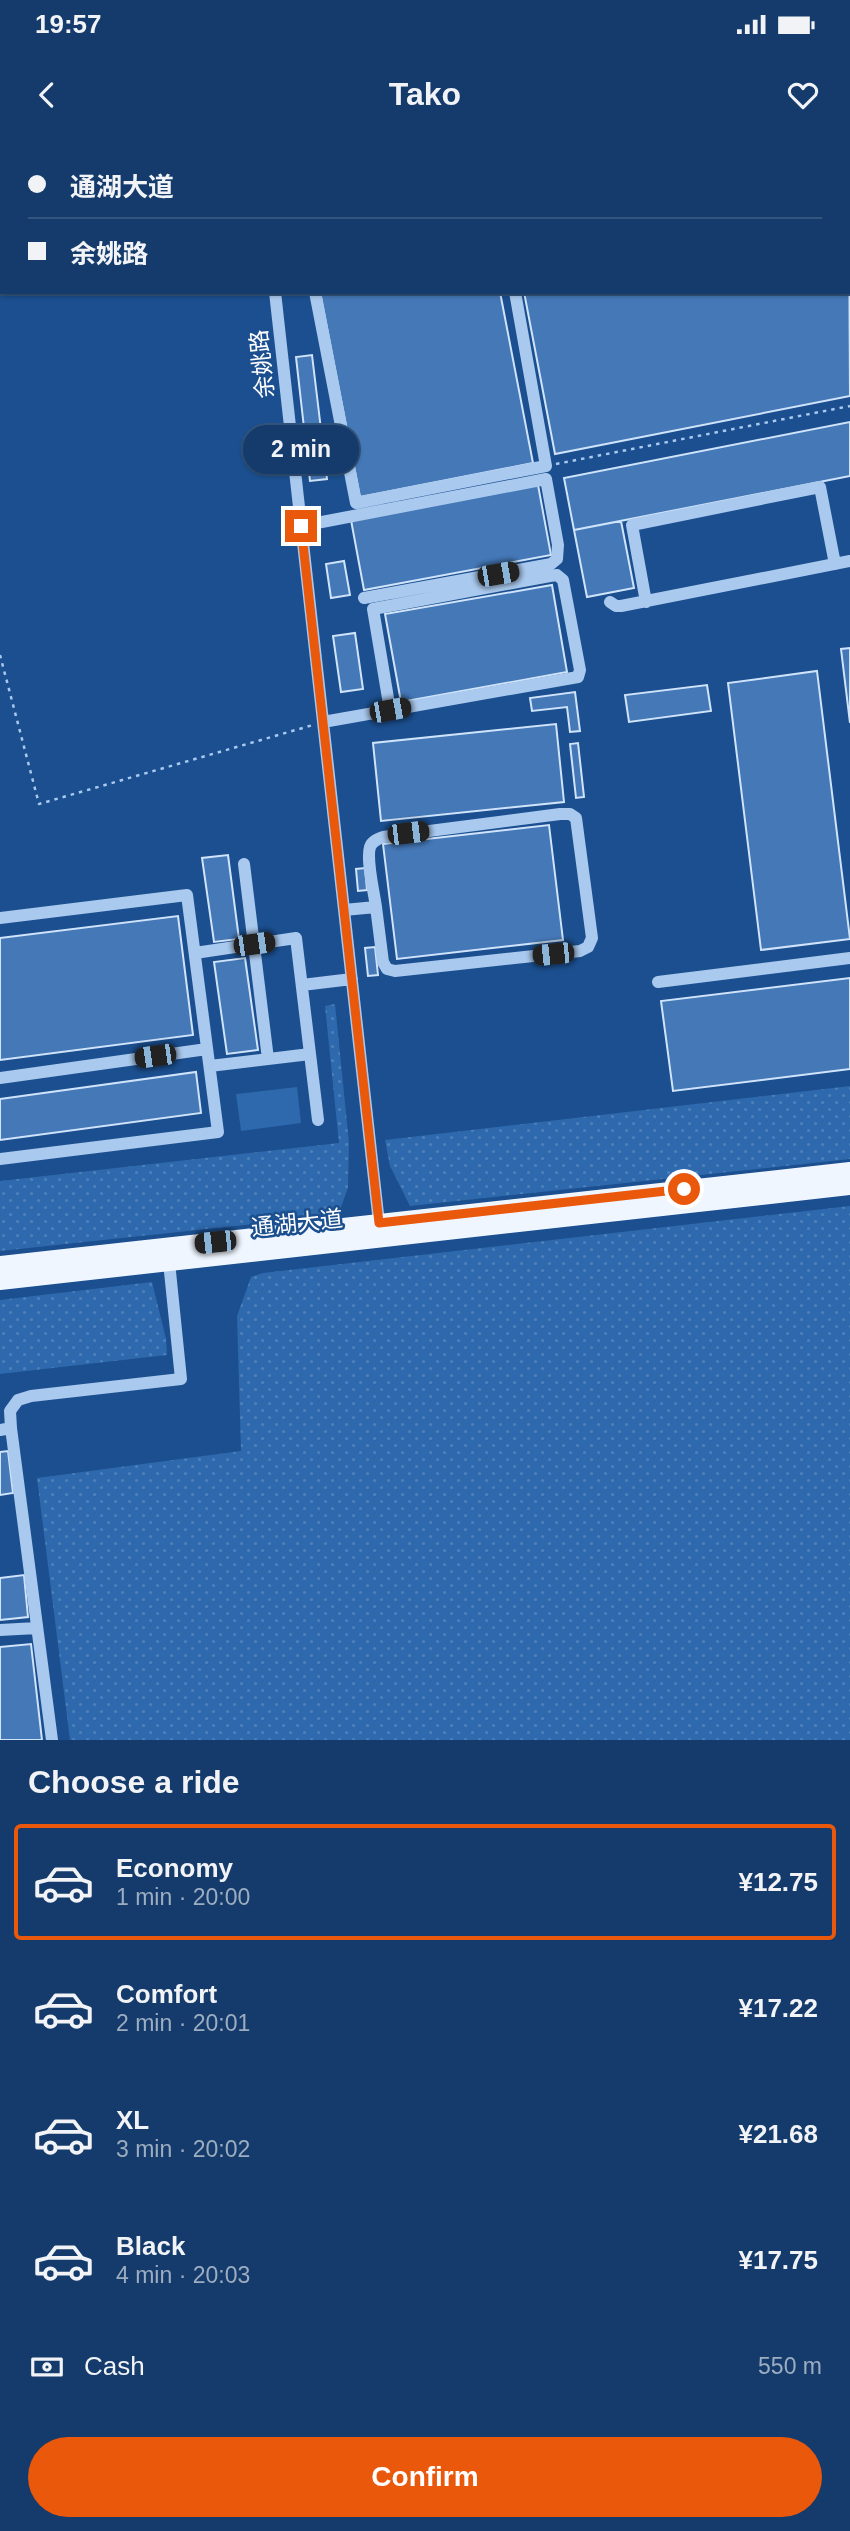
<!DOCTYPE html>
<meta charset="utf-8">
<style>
:root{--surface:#143b6b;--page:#214673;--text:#f1f3f6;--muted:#9dadc1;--line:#33557e;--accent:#ea580c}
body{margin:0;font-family:Arial,"Noto Sans SC",sans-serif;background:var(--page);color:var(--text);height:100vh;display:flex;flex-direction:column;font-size:26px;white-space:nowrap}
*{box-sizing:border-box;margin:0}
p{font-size:23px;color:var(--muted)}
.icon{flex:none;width:38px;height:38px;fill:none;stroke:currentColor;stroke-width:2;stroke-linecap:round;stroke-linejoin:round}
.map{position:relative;height:1600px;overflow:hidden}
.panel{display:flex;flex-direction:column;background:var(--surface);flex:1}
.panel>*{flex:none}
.hud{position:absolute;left:0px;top:0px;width:850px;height:154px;box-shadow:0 2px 5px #0004,0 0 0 2px var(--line);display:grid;align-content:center;height:154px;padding:0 28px;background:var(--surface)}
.end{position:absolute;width:32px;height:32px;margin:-16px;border:9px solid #ea580c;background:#fff;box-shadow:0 0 0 4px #fff}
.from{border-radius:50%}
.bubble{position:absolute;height:49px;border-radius:24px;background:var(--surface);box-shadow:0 2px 5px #0004,0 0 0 2px var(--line);font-size:23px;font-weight:700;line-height:49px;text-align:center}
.car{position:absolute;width:21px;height:42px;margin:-21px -10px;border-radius:9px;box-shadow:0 0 5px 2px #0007;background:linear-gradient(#222 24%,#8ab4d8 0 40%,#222 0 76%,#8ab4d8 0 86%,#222 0)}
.hud b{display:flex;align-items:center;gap:24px;height:66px;font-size:26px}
.hud b+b{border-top:2px solid var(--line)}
.hud i{width:18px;height:18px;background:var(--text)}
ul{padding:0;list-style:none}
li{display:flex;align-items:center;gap:21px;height:116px;margin:0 14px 10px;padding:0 14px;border:4px solid transparent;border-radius:7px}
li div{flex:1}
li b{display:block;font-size:26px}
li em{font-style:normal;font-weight:700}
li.selected{border-color:var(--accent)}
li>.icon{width:63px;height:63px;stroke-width:1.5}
h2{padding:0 28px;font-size:32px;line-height:84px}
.pay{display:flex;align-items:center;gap:18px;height:77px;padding:0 28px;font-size:26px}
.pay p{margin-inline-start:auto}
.cta{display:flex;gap:14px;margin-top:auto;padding:14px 28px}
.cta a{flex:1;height:80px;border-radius:42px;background:var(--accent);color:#fff;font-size:28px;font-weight:700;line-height:80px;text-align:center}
.status{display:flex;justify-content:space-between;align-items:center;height:49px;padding:0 35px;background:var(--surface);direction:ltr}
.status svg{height:19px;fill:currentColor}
header{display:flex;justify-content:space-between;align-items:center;height:91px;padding:0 28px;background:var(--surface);font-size:32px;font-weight:700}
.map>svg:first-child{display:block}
.grass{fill:url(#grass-dots)}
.garden{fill:#2e69ad}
.building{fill:#4478b7;stroke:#cfe3fa;stroke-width:2}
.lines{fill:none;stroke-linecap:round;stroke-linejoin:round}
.path{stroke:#a9c9ee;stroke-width:2.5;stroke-dasharray:3.5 5;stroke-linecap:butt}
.minor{stroke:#a9c9ee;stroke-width:12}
.major{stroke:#f0f6ff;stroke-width:18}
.route{stroke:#ea580c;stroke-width:9}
.labels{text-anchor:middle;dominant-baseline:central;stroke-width:5;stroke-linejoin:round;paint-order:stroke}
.street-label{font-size:23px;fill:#fff;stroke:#1b4f8f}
</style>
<div class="status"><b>19:57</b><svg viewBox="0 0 49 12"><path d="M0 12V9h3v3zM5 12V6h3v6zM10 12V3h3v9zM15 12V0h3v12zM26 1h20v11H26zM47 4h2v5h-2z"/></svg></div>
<header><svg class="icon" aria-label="back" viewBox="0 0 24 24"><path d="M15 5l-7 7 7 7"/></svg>Tako<svg class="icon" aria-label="heart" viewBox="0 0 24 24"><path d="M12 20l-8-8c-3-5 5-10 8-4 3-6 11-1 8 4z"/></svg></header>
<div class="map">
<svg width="850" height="1600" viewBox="0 0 850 1600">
<defs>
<pattern id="grass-dots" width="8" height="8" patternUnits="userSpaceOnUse" patternTransform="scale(1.75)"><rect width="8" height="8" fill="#2e69ad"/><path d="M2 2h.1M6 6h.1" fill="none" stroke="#4d80b9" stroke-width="1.8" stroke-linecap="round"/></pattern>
</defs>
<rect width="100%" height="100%" fill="#1b4f8f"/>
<path class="grass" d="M335 864 349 1003 348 1048 338 1075 0 1111V1041L339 1003 325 866Z
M850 946V1019L410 1066 390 1026 385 1000Z
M850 1066V1600H70L37 1338 241 1311 237 1176 251 1137 263 1133Z
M152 1142 166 1199 167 1215 0 1234V1160Z"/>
<path class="garden" d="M297 947 301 983 241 991 236 954Z"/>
<path class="building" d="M290 0H470V2H291Z
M498 0H850V35L849 2Z
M849 72 850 256 555 314 524 152H849Z
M320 152H500L533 323 360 357Z
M312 215 327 339 310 341 296 217Z
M850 282V336L574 390 564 338Z
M538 345 551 415 364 450 351 380Z
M621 381 634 448 587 457 574 390Z
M344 421 350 455 331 458 326 424Z
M552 445 567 532 401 562 385 474Z
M355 493 363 549 341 552 333 496Z
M850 508V583L841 509Z
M817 531 850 799 761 810 728 543Z
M707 545 711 571 629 582 625 555Z
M575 552 580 591 570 592 567 567 532 571 530 558Z
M556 584 564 662 381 681 373 603Z
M578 603 584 657 576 658 570 604Z
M549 685 563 800 397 819 383 704Z
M228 715 239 799 214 802 202 718Z
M365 728 367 750 358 751 356 729Z
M178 776 193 895 0 920V798Z
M375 807 378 835 368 836 365 808Z
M245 818 258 910 227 914 214 822Z
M850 838V929L673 951 661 861Z
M196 932 201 973 0 1000V959Z
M8 1311 13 1353 0 1355V1312Z
M24 1435 28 1477 0 1480V1438Z
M31 1504 42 1600H0V1507Z"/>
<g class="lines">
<path class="path" d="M556 324 850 266
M0 515 39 664 313 585"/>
<path class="minor" d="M258 0V2
M285 0V2
M485 0 486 2
M849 51 850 50
M275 152 379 1083
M315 152 356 363 546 326 515 152
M301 386 546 339 558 405 557 419 551 424 364 458
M610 462 616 466H621L850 421
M646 462 632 385 820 347 835 424
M323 582 578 537 580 530 563 440 557 435 550 436 373 469 390 570
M244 724 268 919
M344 770 376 767 383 822 387 829 395 831 580 811 588 807 592 798 576 678 570 674H560L383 697C378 699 372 701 370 707 366 720 374 752 376 767
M0 778 187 755 218 992 0 1019
M195 813 296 798 318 980
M658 842 850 818
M302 845 352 839
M210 926 310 914
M0 938 207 909
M11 1288 52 1600
M0 1290 11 1288 10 1271 18 1260 31 1256 181 1239 169 1122
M0 1490 37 1488"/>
<path class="major" d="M0 1125 850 1031
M0 1141 850 1046"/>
</g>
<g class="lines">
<path class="route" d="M301 386 379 1083 684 1049"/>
</g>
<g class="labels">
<g class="street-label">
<text transform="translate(262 224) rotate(-96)">余姚路</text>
<text transform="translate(297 1083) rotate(-6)">通湖大道</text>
</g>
</g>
</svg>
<i class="end from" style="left:684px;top:1049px"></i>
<i class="end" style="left:301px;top:386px"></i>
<div class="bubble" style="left:243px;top:285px;width:116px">2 min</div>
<i class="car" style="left:498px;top:434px;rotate:80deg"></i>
<i class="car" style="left:390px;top:570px;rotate:80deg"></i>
<i class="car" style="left:408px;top:693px;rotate:83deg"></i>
<i class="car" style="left:254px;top:804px;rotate:82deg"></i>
<i class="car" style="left:553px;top:814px;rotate:264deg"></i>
<i class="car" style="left:155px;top:916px;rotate:262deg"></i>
<i class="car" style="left:215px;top:1102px;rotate:264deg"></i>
<div class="hud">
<b><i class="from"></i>通湖大道</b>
<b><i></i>余姚路</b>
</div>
</div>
<section class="panel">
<h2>Choose a ride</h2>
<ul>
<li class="selected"><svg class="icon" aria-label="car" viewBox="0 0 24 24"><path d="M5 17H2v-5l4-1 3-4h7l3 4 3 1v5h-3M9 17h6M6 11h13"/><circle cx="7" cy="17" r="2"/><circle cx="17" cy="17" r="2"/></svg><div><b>Economy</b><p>1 min · 20:00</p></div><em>¥12.75</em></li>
<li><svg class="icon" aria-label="car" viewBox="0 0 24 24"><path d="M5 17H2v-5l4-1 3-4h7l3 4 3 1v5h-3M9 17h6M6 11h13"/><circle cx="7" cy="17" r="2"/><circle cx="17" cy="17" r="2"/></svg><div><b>Comfort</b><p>2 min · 20:01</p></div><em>¥17.22</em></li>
<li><svg class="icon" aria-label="car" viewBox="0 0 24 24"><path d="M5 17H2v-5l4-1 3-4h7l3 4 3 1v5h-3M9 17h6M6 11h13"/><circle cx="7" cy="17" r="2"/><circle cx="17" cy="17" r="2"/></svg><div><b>XL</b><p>3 min · 20:02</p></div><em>¥21.68</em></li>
<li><svg class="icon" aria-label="car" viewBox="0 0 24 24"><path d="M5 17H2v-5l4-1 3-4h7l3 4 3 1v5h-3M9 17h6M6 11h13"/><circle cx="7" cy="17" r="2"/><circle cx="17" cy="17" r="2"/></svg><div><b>Black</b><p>4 min · 20:03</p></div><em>¥17.75</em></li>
</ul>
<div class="pay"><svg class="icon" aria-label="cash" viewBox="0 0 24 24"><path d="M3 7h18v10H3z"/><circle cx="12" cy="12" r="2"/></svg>Cash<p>550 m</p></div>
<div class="cta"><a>Confirm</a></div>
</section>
